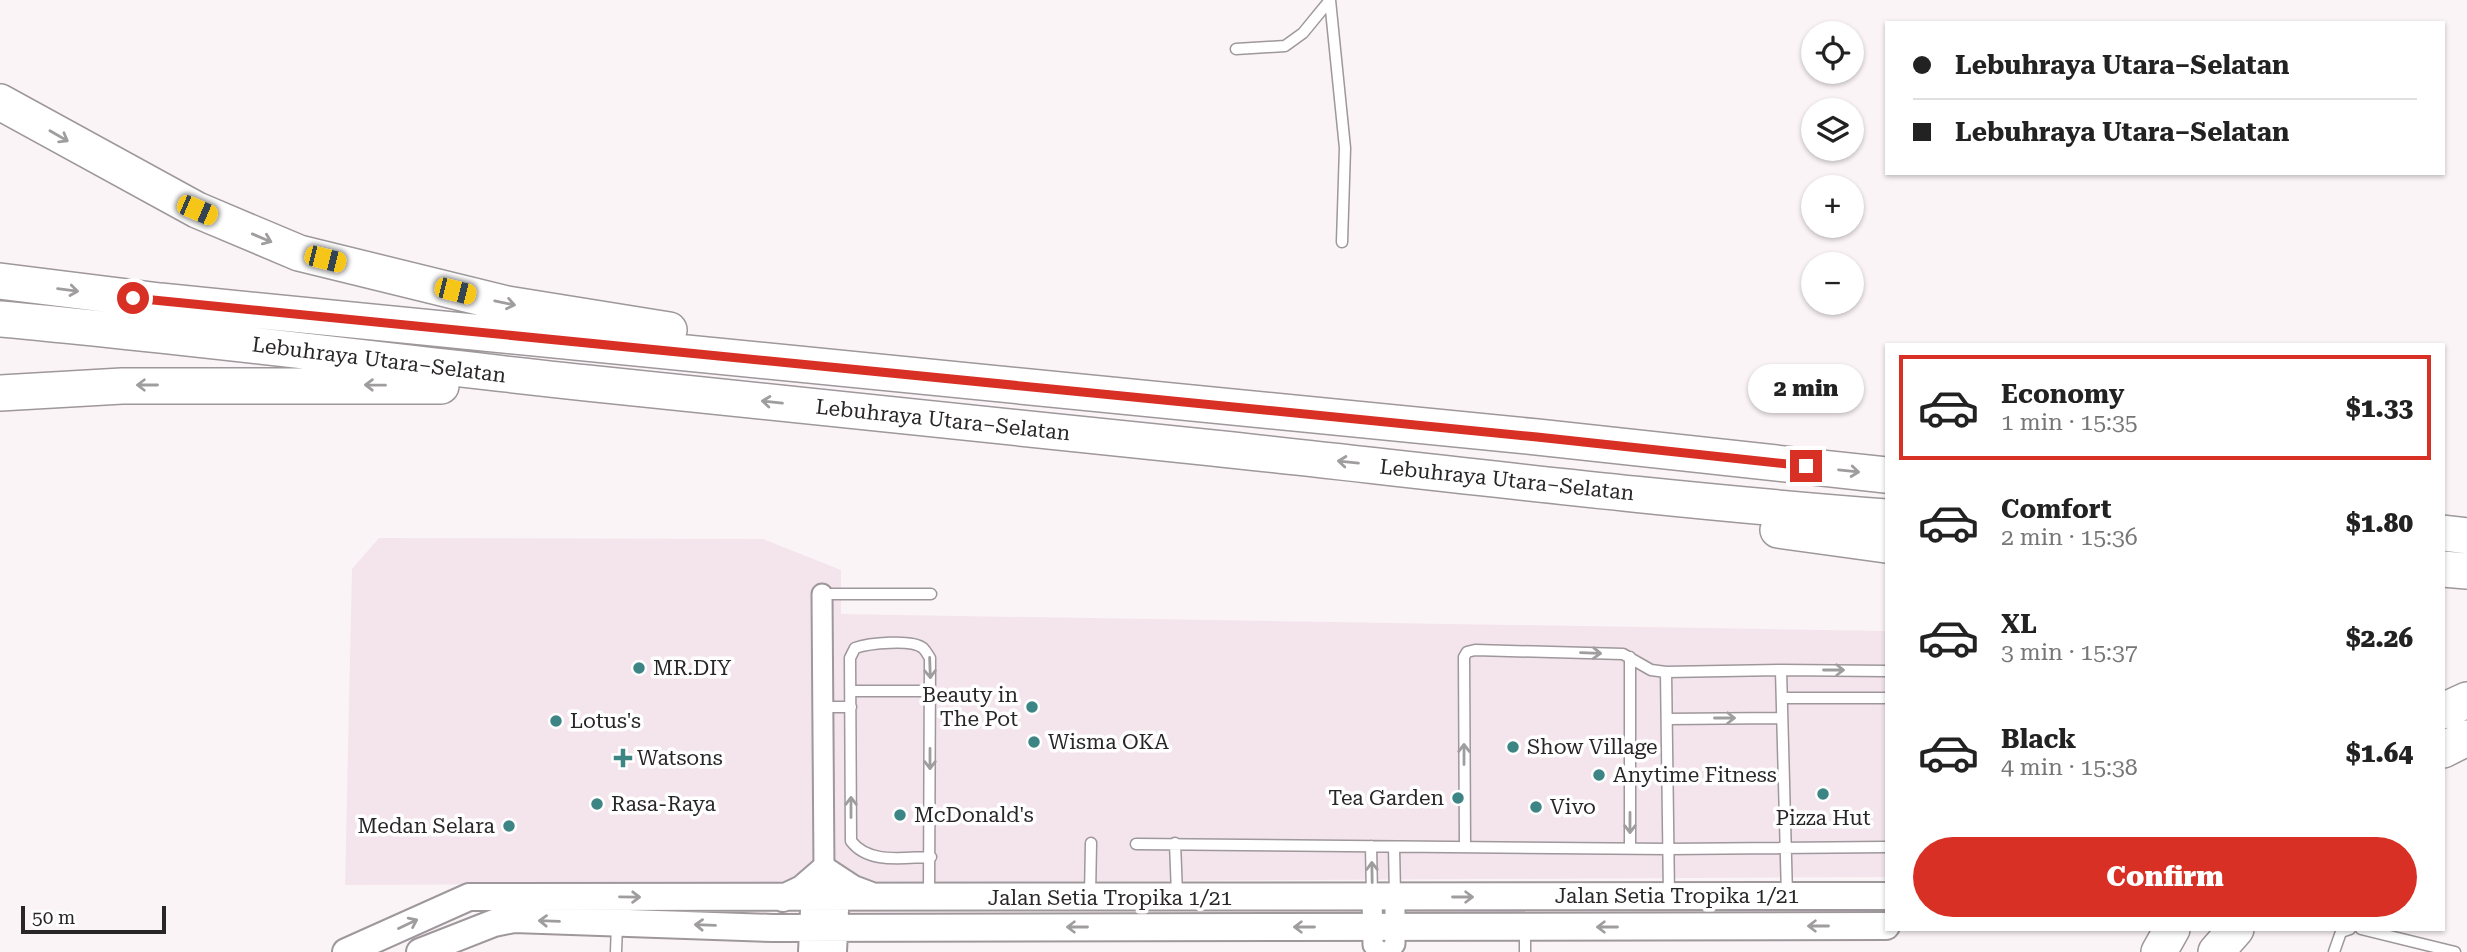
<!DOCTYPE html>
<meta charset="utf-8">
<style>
:root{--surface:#fff;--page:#f6f6f6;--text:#222;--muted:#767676;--line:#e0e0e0;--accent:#d93025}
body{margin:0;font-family:"Roboto Serif",serif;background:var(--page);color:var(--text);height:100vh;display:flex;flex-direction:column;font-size:26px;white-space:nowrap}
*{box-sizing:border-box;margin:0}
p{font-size:23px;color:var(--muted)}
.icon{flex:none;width:38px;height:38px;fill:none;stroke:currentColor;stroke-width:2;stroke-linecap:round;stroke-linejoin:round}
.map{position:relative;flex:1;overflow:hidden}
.drawer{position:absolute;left:1885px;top:343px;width:560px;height:588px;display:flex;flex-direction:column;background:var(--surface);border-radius:0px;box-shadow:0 2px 5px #0004}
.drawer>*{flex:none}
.hud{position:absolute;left:1885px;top:21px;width:560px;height:154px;border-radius:0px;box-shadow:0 2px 5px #0004;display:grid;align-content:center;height:154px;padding:0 28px;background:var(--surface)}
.fabs{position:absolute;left:1801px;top:21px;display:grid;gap:14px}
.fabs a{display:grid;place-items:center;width:63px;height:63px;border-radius:50%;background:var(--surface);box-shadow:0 2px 5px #0004;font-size:35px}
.scale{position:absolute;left:21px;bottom:18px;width:145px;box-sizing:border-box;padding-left:7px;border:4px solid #292628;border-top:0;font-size:19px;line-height:24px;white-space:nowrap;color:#292628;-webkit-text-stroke:5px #fff;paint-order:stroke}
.end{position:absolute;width:32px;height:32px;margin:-16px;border:9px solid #d93025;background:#fff;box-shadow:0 0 0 4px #fff}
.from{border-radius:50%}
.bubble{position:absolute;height:49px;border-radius:24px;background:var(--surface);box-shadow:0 2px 5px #0004;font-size:23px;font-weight:800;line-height:49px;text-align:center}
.car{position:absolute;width:21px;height:42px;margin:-21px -10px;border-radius:9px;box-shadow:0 0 5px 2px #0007;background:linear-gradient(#f5c518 24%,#345 0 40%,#f5c518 0 76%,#345 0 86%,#f5c518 0)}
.hud b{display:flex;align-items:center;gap:24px;height:66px;font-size:26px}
.hud b+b{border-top:2px solid var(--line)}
.hud i{width:18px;height:18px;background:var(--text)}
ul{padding:12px 0 0;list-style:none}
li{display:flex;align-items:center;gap:21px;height:105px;margin:0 14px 10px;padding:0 14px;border:4px solid transparent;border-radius:0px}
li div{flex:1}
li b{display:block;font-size:26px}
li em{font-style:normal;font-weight:800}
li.current{border-color:var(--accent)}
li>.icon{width:63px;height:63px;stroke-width:1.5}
.button{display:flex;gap:14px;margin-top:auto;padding:14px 28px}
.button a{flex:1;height:80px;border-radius:42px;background:var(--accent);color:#fff;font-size:28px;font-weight:800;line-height:80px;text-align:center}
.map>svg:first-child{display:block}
.built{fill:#f4e5ed}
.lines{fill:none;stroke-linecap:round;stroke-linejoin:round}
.lane-casing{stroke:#9e979b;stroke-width:13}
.street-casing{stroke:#9e979b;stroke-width:23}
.secondary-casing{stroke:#9e979b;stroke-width:30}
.highway-casing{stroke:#9e979b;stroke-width:38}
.lane{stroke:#fff;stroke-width:10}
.street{stroke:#fff;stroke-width:19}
.secondary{stroke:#fff;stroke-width:26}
.highway{stroke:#fff;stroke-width:35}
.oneway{stroke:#9f9d9e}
.route{stroke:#d93025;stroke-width:9}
.poi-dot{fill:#3d8585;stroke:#fff;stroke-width:2.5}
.labels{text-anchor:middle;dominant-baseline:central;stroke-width:7;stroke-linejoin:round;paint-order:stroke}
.street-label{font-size:21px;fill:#292628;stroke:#fff}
.poi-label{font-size:21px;fill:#292628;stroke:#fff;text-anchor:start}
</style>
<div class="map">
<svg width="2467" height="952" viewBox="0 0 2467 952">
<rect width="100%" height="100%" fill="#fbf4f7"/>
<path class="built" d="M379 538 763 539 841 570V614L1886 631V877L345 885 352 569Z"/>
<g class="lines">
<defs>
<path id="lane" d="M1330 0 1345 148 1342 242
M1236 49 1285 46 1303 33 1330 0
M822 594H931
M1781 670 1787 896
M1666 672 1669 896
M851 691H930
M1782 698H1886
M823 707H851
M1667 719 1782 718
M1175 843 1177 894
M1136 844 1668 849 1886 847
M1371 846 1372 895
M1394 847 1395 895
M1465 847 1464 657 1467 652 1475 650 1623 654 1651 670 1666 672 1781 670 1886 671
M1630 848V657
M929 894 930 658C928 655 926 651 923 648 912 639 869 643 855 648L850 658 851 841C869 865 905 857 931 857
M1090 895 1091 843
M1525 927V952
M2361 929 2455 952
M616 952 617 923
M2334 952 2341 932 2350 929"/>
<path id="street" d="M820 883 824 870 822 594
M1372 897 1373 945 1380 952
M1389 952 1395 944V897"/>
<path id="secondary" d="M783 898 802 889 824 870 853 889 869 895
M346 952 469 897 1886 896
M420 952 494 923 514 919 773 928 1886 926
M812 952 814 910
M833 952 835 910"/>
<path id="highway" d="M0 102 197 210 299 253 507 304 669 330
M0 281 160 301 1537 437 1886 475
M0 319C196 337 392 362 587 383 796 406 1005 425 1213 448 1437 472 1662 500 1886 517
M0 393 122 386H441
M1778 530 1886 545
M2443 533 2467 536
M2443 569 2467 571
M2443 711 2467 700
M2443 750 2467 738
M2159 952 2172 929
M2216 952 2236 929"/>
</defs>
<use href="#lane" class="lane-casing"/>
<use href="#street" class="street-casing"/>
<use href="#secondary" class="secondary-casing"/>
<use href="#highway" class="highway-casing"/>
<use href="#lane" class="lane"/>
<use href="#street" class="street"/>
<use href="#secondary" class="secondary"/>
<use href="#highway" class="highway"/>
</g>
<defs><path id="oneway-shaft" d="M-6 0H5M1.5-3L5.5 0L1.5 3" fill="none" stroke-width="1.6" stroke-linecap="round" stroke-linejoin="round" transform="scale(1.75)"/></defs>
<g class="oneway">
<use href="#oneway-shaft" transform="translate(59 136) rotate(30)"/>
<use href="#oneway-shaft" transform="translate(262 238) rotate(23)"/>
<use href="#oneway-shaft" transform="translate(68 290) rotate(7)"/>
<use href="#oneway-shaft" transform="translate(505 303) rotate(12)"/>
<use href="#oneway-shaft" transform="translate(147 385) rotate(180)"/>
<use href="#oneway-shaft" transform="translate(375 385) rotate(-179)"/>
<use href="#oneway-shaft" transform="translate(772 402) rotate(-174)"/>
<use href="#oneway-shaft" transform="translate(1348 462) rotate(-174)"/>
<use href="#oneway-shaft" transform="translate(1849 471) rotate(6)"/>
<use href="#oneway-shaft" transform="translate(1591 653) rotate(2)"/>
<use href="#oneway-shaft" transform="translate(930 668) rotate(88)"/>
<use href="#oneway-shaft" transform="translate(1834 670)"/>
<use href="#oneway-shaft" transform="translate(1725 718)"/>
<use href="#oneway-shaft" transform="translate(1464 754) rotate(-90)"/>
<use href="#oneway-shaft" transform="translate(930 759) rotate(90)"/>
<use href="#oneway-shaft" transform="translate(851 807) rotate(-90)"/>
<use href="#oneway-shaft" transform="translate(1630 823) rotate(90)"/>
<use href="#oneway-shaft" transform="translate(1372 872) rotate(-91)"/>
<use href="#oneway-shaft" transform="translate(630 897) rotate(1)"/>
<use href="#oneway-shaft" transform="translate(1463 897)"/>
<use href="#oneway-shaft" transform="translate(549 921) rotate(-178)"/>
<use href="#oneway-shaft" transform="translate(408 924) rotate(-25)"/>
<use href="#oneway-shaft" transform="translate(705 925) rotate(-178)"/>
<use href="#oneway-shaft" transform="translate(1818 926) rotate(180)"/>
<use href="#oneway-shaft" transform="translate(1077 927) rotate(180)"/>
<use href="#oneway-shaft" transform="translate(1304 927) rotate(180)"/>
<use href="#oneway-shaft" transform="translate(1607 927) rotate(180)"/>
</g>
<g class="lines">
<path class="route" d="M133 298 1537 437 1806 466"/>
</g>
<g class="poi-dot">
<circle cx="639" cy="668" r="7"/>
<circle cx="1032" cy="707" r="7"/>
<circle cx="556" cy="721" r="7"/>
<circle cx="1034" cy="742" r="7"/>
<circle cx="1513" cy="747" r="7"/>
<path d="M619.5 747.5h7v7h7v7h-7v7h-7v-7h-7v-7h7z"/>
<circle cx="1599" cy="775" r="7"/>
<circle cx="1823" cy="794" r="7"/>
<circle cx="1458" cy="798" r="7"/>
<circle cx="597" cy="804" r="7"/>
<circle cx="1536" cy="807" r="7"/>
<circle cx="900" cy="815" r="7"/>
<circle cx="509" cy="826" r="7"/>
</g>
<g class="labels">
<g class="street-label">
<text transform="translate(379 360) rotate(7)">Lebuhraya Utara–Selatan</text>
<text transform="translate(943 420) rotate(6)">Lebuhraya Utara–Selatan</text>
<text transform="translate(1507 480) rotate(6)">Lebuhraya Utara–Selatan</text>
<text x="1677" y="896">Jalan Setia Tropika 1/21</text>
<text x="1110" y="898">Jalan Setia Tropika 1/21</text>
</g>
<g class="poi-label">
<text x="653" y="668">MR.DIY</text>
<text x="1018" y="695" text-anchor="end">Beauty in<tspan x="1018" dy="24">The Pot</tspan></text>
<text x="570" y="721">Lotus's</text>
<text x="1048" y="742">Wisma OKA</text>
<text x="1527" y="747">Show Village</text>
<text x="637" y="758">Watsons</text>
<text x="1613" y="775">Anytime Fitness</text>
<text x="1444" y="798" text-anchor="end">Tea Garden</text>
<text x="611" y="804">Rasa-Raya</text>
<text x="1550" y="807">Vivo</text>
<text x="914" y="815">McDonald's</text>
<text x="1823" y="818" text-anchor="middle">Pizza Hut</text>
<text x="495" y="826" text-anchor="end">Medan Selara</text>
</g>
</g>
</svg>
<div class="fabs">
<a><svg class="icon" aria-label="locate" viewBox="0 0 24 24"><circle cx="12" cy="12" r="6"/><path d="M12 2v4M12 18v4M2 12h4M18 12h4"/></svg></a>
<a><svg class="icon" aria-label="layers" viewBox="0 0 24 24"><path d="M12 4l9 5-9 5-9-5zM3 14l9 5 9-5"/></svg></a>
<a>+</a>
<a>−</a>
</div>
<div class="scale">50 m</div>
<i class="end from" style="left:133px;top:298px"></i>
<i class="end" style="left:1806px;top:466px"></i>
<div class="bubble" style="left:1748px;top:364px;width:116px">2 min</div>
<i class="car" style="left:197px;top:210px;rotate:113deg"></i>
<i class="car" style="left:325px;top:259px;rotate:104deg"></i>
<i class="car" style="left:455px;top:291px;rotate:104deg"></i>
<div class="hud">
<b><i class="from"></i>Lebuhraya Utara–Selatan</b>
<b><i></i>Lebuhraya Utara–Selatan</b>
</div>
<section class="drawer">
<ul>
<li class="current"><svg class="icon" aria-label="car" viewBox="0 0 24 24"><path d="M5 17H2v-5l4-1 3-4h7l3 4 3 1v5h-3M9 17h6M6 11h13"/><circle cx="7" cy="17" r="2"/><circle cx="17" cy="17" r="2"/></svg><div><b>Economy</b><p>1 min · 15:35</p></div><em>$1.33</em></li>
<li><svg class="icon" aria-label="car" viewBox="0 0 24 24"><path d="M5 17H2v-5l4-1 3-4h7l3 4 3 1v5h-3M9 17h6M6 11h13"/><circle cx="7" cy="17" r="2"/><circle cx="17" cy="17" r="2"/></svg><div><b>Comfort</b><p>2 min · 15:36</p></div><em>$1.80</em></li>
<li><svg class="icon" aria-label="car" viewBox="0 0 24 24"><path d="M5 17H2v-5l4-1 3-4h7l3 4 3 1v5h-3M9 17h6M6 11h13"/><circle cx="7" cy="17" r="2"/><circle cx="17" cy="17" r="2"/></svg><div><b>XL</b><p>3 min · 15:37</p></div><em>$2.26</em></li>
<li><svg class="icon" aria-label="car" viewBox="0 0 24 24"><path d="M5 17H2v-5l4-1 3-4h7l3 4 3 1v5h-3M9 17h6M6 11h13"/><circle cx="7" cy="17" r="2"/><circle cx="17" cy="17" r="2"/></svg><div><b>Black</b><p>4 min · 15:38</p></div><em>$1.64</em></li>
</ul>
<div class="button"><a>Confirm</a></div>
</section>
</div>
